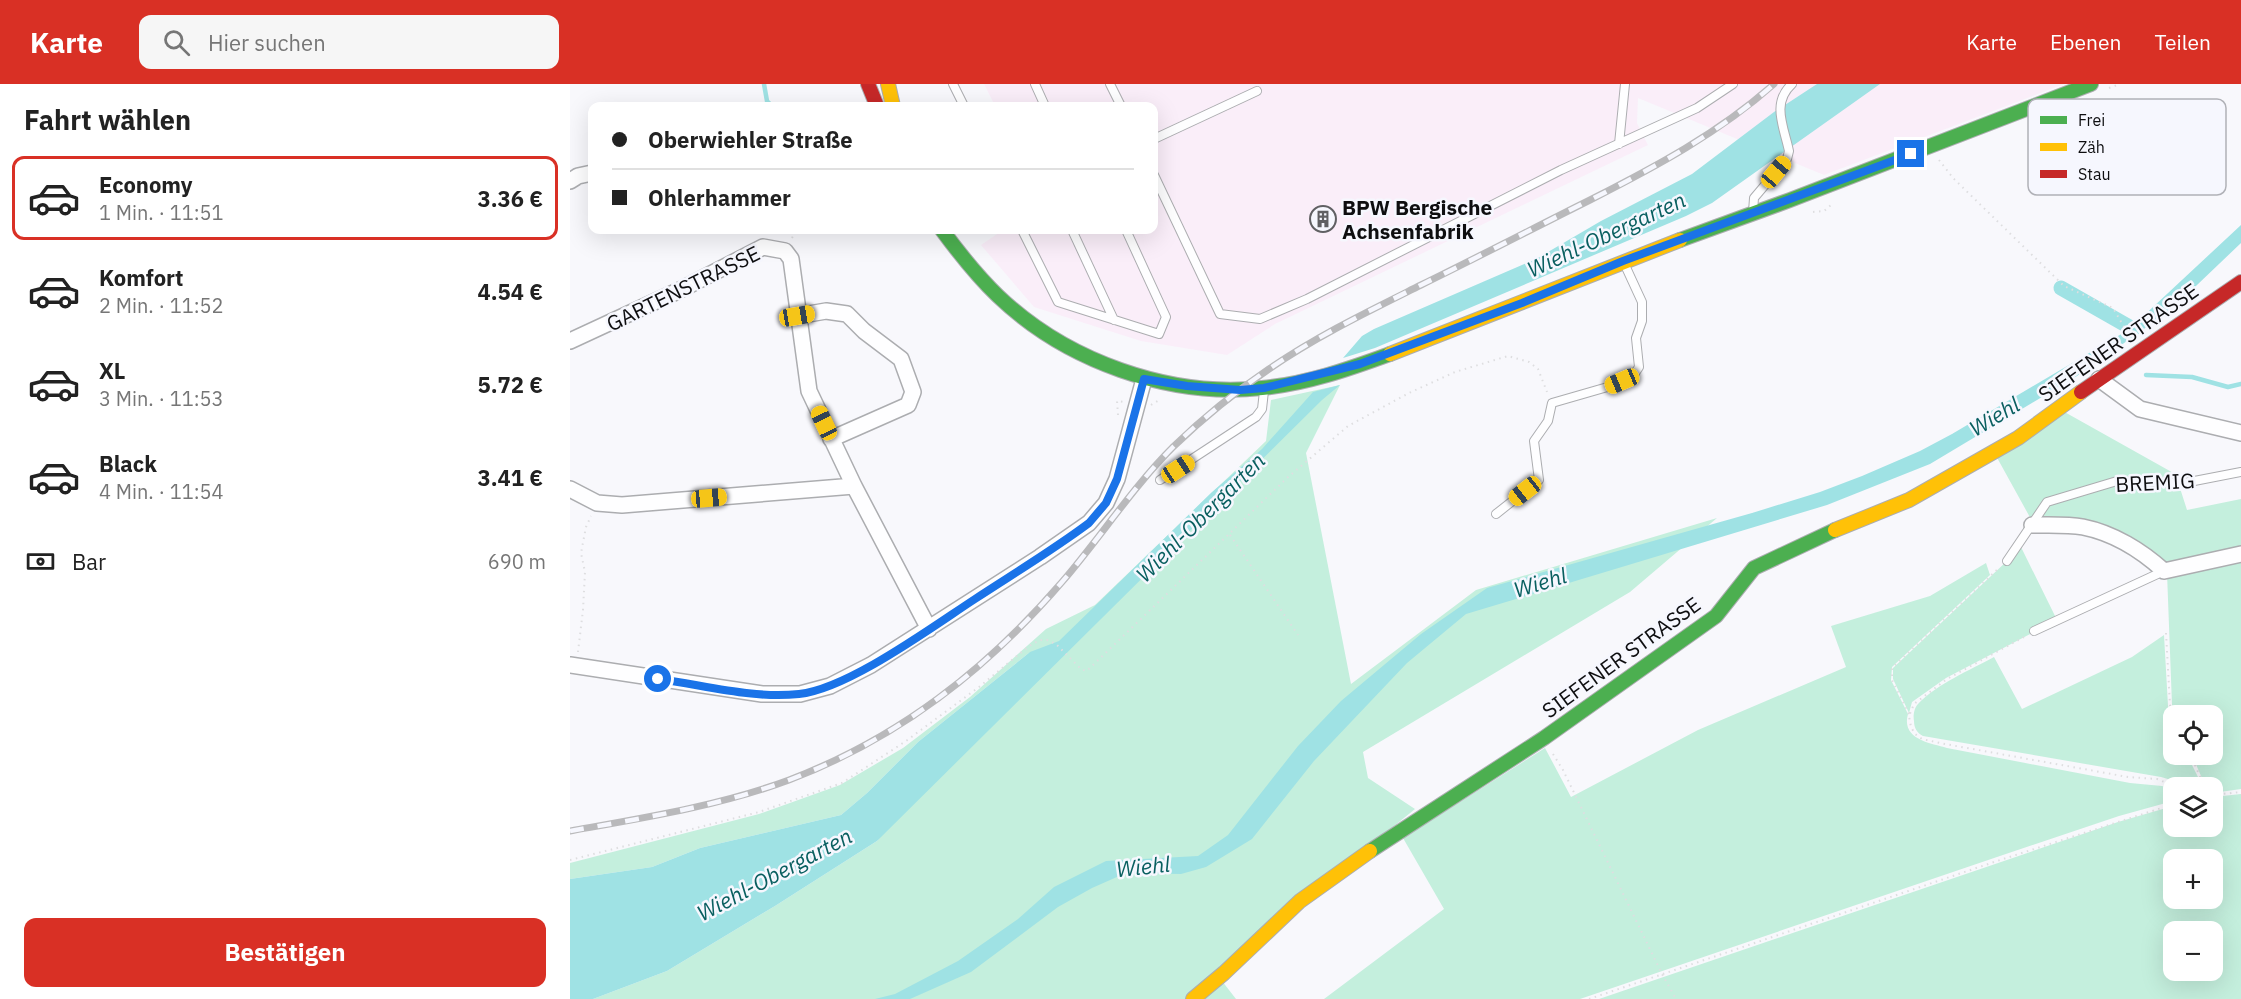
<!DOCTYPE html>
<html lang="de">
<meta charset="utf-8">
<style>
:root{--surface:#fff;--page:#f6f6f6;--text:#222;--muted:#767676;--line:#e0e0e0;--accent:#d93025}
body{margin:0;font-family:"IBM Plex Sans",sans-serif;background:var(--page);color:var(--text);height:100vh;display:flex;flex-direction:column;font-size:22px;white-space:nowrap}
*{box-sizing:border-box;margin:0}
p{font-size:20px;color:var(--muted)}
.icon{flex:none;width:33px;height:33px;fill:none;stroke:currentColor;stroke-width:2;stroke-linecap:round;stroke-linejoin:round}
.map{position:relative;flex:1;overflow:hidden}
.drawer{display:flex;flex-direction:column;background:var(--surface);width:570px}
.drawer>*{flex:none}
.guide{position:absolute;left:18px;top:18px;width:570px;height:132px;border-radius:12px;box-shadow:0 6px 24px #0002;display:grid;align-content:center;height:132px;padding:0 24px;background:var(--surface)}
.buttons{position:absolute;left:1593px;top:621px;display:grid;gap:12px}
.buttons a{display:grid;place-items:center;width:60px;height:60px;border-radius:12px;background:var(--surface);box-shadow:0 6px 24px #0002;font-size:30px}
.end{position:absolute;width:27px;height:27px;margin:-14px;border:8px solid #1a73e8;background:#fff;box-shadow:0 0 0 3px #fff}
.from{border-radius:50%}
.car{position:absolute;width:18px;height:36px;margin:-18px -9px;border-radius:8px;box-shadow:0 0 4px 2px #0007;background:linear-gradient(#f5c518 24%,#345 0 40%,#f5c518 0 76%,#345 0 86%,#f5c518 0)}
.guide b{display:flex;align-items:center;gap:21px;height:57px;font-size:22px}
.guide b+b{border-top:2px solid var(--line)}
.guide i{width:15px;height:15px;background:var(--text)}
ul{padding:0;list-style:none}
li{display:flex;align-items:center;gap:18px;height:84px;margin:0 12px 9px;padding:0 12px;border:3px solid transparent;border-radius:12px}
li div{flex:1}
li b{display:block;font-size:22px}
li em{font-style:normal;font-weight:800}
li.active{border-color:var(--accent)}
li>.icon{width:54px;height:54px;stroke-width:1.5}
h2{padding:0 24px;font-size:27px;line-height:72px}
.pay{display:flex;align-items:center;gap:15px;height:66px;padding:0 24px;font-size:22px}
.pay p{margin-inline-start:auto}
.action{display:flex;gap:12px;margin-top:auto;padding:12px 24px}
.action a{flex:1;height:69px;border-radius:12px;background:var(--accent);color:#fff;font-size:24px;font-weight:800;line-height:69px;text-align:center}
header{display:flex;align-items:center;gap:36px;box-sizing:border-box;height:84px;padding:0 30px;background:var(--accent);color:#fff}
header strong{font-size:28px}
nav{display:flex;gap:33px;margin-inline-start:auto;font-size:21px}
.search{width:420px;height:54px;background:var(--page);display:flex;align-items:center;gap:15px;box-sizing:border-box;padding:0 21px;border-radius:12px;color:var(--muted);font-size:22px}
main{display:flex;flex:1;min-height:0}
.map>svg:first-child{display:block}
.industrial{fill:#faeef9}
.green{fill:#c4efdd;fill-rule:evenodd}
.water{fill:#9fe2e4}
.lines{fill:none;stroke-linecap:round;stroke-linejoin:round}
.stream{stroke:#9fe2e4;stroke-width:4.5}
.canal{stroke:#9fe2e4;stroke-width:15}
.lane-casing{stroke:#acadb0;stroke-width:10}
.street-casing{stroke:#acadb0;stroke-width:18}
.fast-casing{stroke:#acadb0;stroke-width:16}
.slow-casing{stroke:#acadb0;stroke-width:16}
.jam-casing{stroke:#acadb0;stroke-width:16}
.path{stroke:#dedee0;stroke-width:2;stroke-dasharray:1.5 4.5;stroke-linecap:butt}
.lane{stroke:#fefeff;stroke-width:8}
.street{stroke:#fefeff;stroke-width:15}
.fast{stroke:#4caf50;stroke-width:14}
.slow{stroke:#ffc107;stroke-width:14}
.jam{stroke:#c62828;stroke-width:14}
.rail-casing{stroke:#b9b9bb;stroke-width:7}
.rail{stroke:#f6f7fe;stroke-width:4.5;stroke-dasharray:14;stroke-linecap:butt}
.route{stroke:#1a73e8;stroke-width:8}
.labels{text-anchor:middle;dominant-baseline:central;stroke-width:5;stroke-linejoin:round;paint-order:stroke}
.poi-label{font-size:21px;font-weight:bold;fill:#0e0e10;stroke:#f6f7fe;text-anchor:start}
.street-label{font-size:21px;fill:#0e0e10;stroke:#f6f7fe}
.water-label{font-size:22px;font-style:italic;fill:#095f60;stroke:#f6f7fe}
.key{fill:#f6f7fe;stroke:#b0b1b7;stroke-width:1.5}
.key-label{font-size:16px;fill:#0e0e10}
</style>
<header>
<strong>Karte</strong>
<div class="search"><svg class="icon" aria-label="search" viewBox="0 0 24 24"><circle cx="10" cy="10" r="6"/><path d="M15 15l6 6"/></svg>Hier suchen</div>
<nav><a>Karte</a><a>Ebenen</a><a>Teilen</a></nav>
</header>
<main>
<section class="drawer">
<h2>Fahrt wählen</h2>
<ul>
<li class="active"><svg class="icon" aria-label="car" viewBox="0 0 24 24"><path d="M5 17H2v-5l4-1 3-4h7l3 4 3 1v5h-3M9 17h6M6 11h13"/><circle cx="7" cy="17" r="2"/><circle cx="17" cy="17" r="2"/></svg><div><b>Economy</b><p>1 Min. · 11:51</p></div><em>3.36 €</em></li>
<li><svg class="icon" aria-label="car" viewBox="0 0 24 24"><path d="M5 17H2v-5l4-1 3-4h7l3 4 3 1v5h-3M9 17h6M6 11h13"/><circle cx="7" cy="17" r="2"/><circle cx="17" cy="17" r="2"/></svg><div><b>Komfort</b><p>2 Min. · 11:52</p></div><em>4.54 €</em></li>
<li><svg class="icon" aria-label="car" viewBox="0 0 24 24"><path d="M5 17H2v-5l4-1 3-4h7l3 4 3 1v5h-3M9 17h6M6 11h13"/><circle cx="7" cy="17" r="2"/><circle cx="17" cy="17" r="2"/></svg><div><b>XL</b><p>3 Min. · 11:53</p></div><em>5.72 €</em></li>
<li><svg class="icon" aria-label="car" viewBox="0 0 24 24"><path d="M5 17H2v-5l4-1 3-4h7l3 4 3 1v5h-3M9 17h6M6 11h13"/><circle cx="7" cy="17" r="2"/><circle cx="17" cy="17" r="2"/></svg><div><b>Black</b><p>4 Min. · 11:54</p></div><em>3.41 €</em></li>
</ul>
<div class="pay"><svg class="icon" aria-label="cash" viewBox="0 0 24 24"><path d="M3 7h18v10H3z"/><circle cx="12" cy="12" r="2"/></svg>Bar<p>690 m</p></div>
<div class="action"><a>Bestätigen</a></div>
</section>
<div class="map">
<svg width="1671" height="915" viewBox="0 0 1671 915">
<rect width="100%" height="100%" fill="#f8f8fc"/>
<path class="industrial" d="M414 0H1494L1254 91 1068 14 1067 39 1078 61 705 240 657 271 571 257 464 223 411 161 433 146H584V22H425Z"/>
<path class="green" d="M770 301 736 369 781 600 906 506 1147 434 1060 508 793 668 798 694 845 725 645 888 666 915H23L97 887 205 822 307 757 460 568 348 658 297 709 271 731 130 764 82 783 0 795V779L189 730 270 701 333 664 400 613 476 545 525 521 696 357 701 316Z
M1491 326 1607 391 1608 397 1548 395 1476 416 1462 437 1425 370Z
M1548 398 1609 401 1617 426 1671 415V468L1594 482 1545 451 1465 439 1478 419Z
M1450 461 1487 536 1376 594 1342 618 1339 629 1323 595V584L1437 477Z
M1671 474V705L1643 709 1642 704 1633 703 1634 699 1622 671 1642 670V632L1606 631 1602 621 1597 489Z
M1416 479 1420 491 1322 583 1321 596 1338 630C1331 655 1359 659 1377 664L1560 699 1592 702 1603 706V717L1549 732 1427 773 1010 915H754L874 825 833 754 975 664 1001 713 1128 646 1276 583 1261 542 1360 512Z
M1594 551 1598 622 1603 637 1604 670 1617 671 1631 699 1629 703C1610 704 1607 697 1591 693L1353 652C1347 649 1344 644 1344 637 1343 632 1344 624 1348 620 1367 600 1400 586 1424 573L1452 625 1562 573Z
M1671 710V915H1029L1548 738 1603 722 1604 742H1642L1643 713ZM1604 776H1642V814H1604ZM1604 848H1642V886H1604Z"/>
<path class="water" d="M1247 0H1310L1142 119 1116 132 805 264 773 274 792 252 804 245 966 175 1031 137 1122 90 1204 28Z
M1671 141V159L1605 222 1567 250 1507 292 1360 380 1257 421 896 530 837 579 744 677 682 755 636 783 611 790 556 789 522 804 488 823 401 888 340 915H305L325 910 388 877 448 835 484 803 536 777 628 772 658 751 728 662 771 617 851 550 917 504 1182 429 1250 408 1292 392 1350 367 1382 350 1553 249 1550 244 1568 237Z
M770 301 752 316 307 757 205 822 97 887 23 915H0V795L82 783 130 764 271 731 297 709 348 658 460 568 489 557 642 408 692 365 743 308Z"/>
<g class="lines">
<path class="stream" d="M194 0 197 17 202 22
M1576 291 1622 293 1658 303 1671 300"/>
<path class="canal" d="M1491 204 1563 245"/>
<defs>
<path id="lane" d="M383 0 394 22
M465 0 475 22
M540 0 551 22
M584 55 687 7
M1049 60 1055 0
M584 91 650 230 690 235 737 215 991 86 1127 24 1163 0
M1183 128 1184 114 1217 75 1219 67C1214 43 1201 19 1222 0
M452 146 488 218 589 250 596 233 556 146
M502 146 544 236
M590 396 686 333 692 325 694 307
M926 430 969 396 964 357 978 337 982 319 1041 302 1063 292 1069 283 1066 254 1072 237V218L1054 179
M1437 477 1477 418 1547 397 1614 399 1671 388
M1464 547 1594 487"/>
<path id="street" d="M0 97 8 92 22 89
M227 232 256 227 277 230 294 247 331 275 343 308 338 321 261 355
M0 257 110 206 193 163 215 167 221 175 239 307 284 402 359 545
M1529 295 1570 325 1671 349
M0 405 27 419 52 421 284 402
M1462 441C1478 441 1497 440 1513 443 1543 449 1572 467 1594 487L1671 470
M0 581 192 610H230L260 602 301 581 470 473 519 439 536 419 547 395 574 295"/>
<path id="fast" d="M372 146C389 169 407 192 428 212 496 277 599 314 692 304 736 300 779 285 820 270
M1110 156 1220 116 1521 0
M800 767 974 654 1146 532 1184 484 1265 446"/>
<path id="slow" d="M318 0 323 22
M820 270 1110 156
M1265 446 1339 416 1448 354 1511 308
M623 915 654 889 730 817 800 767"/>
<path id="jam" d="M298 0 307 22
M1511 308 1671 198"/>
</defs>
<use href="#lane" class="lane-casing"/>
<use href="#street" class="street-casing"/>
<use href="#fast" class="fast-casing"/>
<use href="#slow" class="slow-casing"/>
<use href="#jam" class="jam-casing"/>
<path class="path" d="M1539 4 1550 0
M1369 76 1383 94 1494 202 1543 224 1560 253
M1243 128 1254 127 1261 121
M222 154 226 146
M581 321 591 315
M548 331 547 317 554 318
M660 451 728 551
M1596 549 1600 621 1604 632
M1454 553 1377 595 1344 620 1339 632 1341 643 1345 650 1352 655 1375 660 1558 693 1587 695 1609 704
M8 568 13 526 15 488 11 469 16 443 21 432
M1339 630 1322 596V584L1430 483
M983 670 993 686 1092 890 1106 915
M1620 670 1633 699 1631 704
M1642 711 1671 708
M0 776 189 728 272 699 336 657 409 603 459 562 470 556H477L486 560 511 585 516 587 520 584 717 394 778 342 839 309 885 288 938 272 959 278 968 285 977 308
M1019 915 1427 777 1604 720"/>
<use href="#lane" class="lane"/>
<use href="#street" class="street"/>
<use href="#fast" class="fast"/>
<use href="#slow" class="slow"/>
<use href="#jam" class="jam"/>
<defs>
<path id="rail" d="M0 747C73 734 149 722 219 696 329 654 416 586 492 498 530 454 562 404 603 363 632 335 665 308 699 285 747 252 799 227 851 201 908 173 964 144 1020 116 1085 83 1149 49 1204 0"/>
</defs>
<use href="#rail" class="rail-casing"/>
<use href="#rail" class="rail"/>
</g>
<g class="lines">
<path class="route" d="M88 595C134 601 182 615 229 610 278 605 362 543 405 515 443 490 483 466 519 439L536 419 547 395 574 295 617 302 670 306 694 304 790 280 952 219 1053 177 1341 70"/>
</g>
<defs>
<symbol id="building-ring" viewBox="-11 -11 22 22"><circle r="9.5" fill="#f6f7fe" stroke="#606063" stroke-width="1.5"/><path d="M-4-6H4V6H1V3H-1V6H-4ZM-2.5-4.3h1.7v1.8h-1.7ZM.8-4.3h1.7v1.8H.8ZM-2.5-1h1.7V.8h-1.7ZM.8-1h1.7V.8H.8Z" fill="#606063"/></symbol>
</defs>
<g fill-rule="evenodd">
<use href="#building-ring" x="738" y="120" width="30" height="30"/>
</g>
<g class="labels">
<g class="poi-label">
<text x="772" y="123">BPW Bergische<tspan x="772" dy="24">Achsenfabrik</tspan></text>
</g>
<g class="street-label">
<text transform="translate(113 204) rotate(-26)">GARTENSTRASSE</text>
<text transform="translate(1548 258) rotate(-35)">SIEFENER STRASSE</text>
<text transform="translate(1585 398) rotate(-3)">BREMIG</text>
<text transform="translate(1051 573) rotate(-36)">SIEFENER STRASSE</text>
</g>
<g class="water-label">
<text transform="translate(1036 150) rotate(-25)">Wiehl-Obergarten</text>
<text transform="translate(1424 332) rotate(-31)">Wiehl</text>
<text transform="translate(630 433) rotate(-45)">Wiehl-Obergarten</text>
<text transform="translate(970 498) rotate(-17)">Wiehl</text>
<text transform="translate(573 782) rotate(-6)">Wiehl</text>
<text transform="translate(204 790) rotate(-28)">Wiehl-Obergarten</text>
</g>
</g>
<rect x="1458" y="15" width="198" height="96" rx="9" class="key"/>
<rect x="1470" y="32" width="27" height="8" fill="#4caf50"/>
<rect x="1470" y="59" width="27" height="8" fill="#ffc107"/>
<rect x="1470" y="86" width="27" height="8" fill="#c62828"/>
<g class="key-label">
<text x="1508" y="42">Frei</text>
<text x="1508" y="69">Zäh</text>
<text x="1508" y="96">Stau</text>
</g>
</svg>
<div class="buttons">
<a><svg class="icon" aria-label="locate" viewBox="0 0 24 24"><circle cx="12" cy="12" r="6"/><path d="M12 2v4M12 18v4M2 12h4M18 12h4"/></svg></a>
<a><svg class="icon" aria-label="layers" viewBox="0 0 24 24"><path d="M12 4l9 5-9 5-9-5zM3 14l9 5 9-5"/></svg></a>
<a>+</a>
<a>−</a>
</div>
<i class="end from" style="left:88px;top:595px"></i>
<i class="end" style="left:1341px;top:70px"></i>
<i class="car" style="left:1206px;top:88px;rotate:40deg"></i>
<i class="car" style="left:227px;top:232px;rotate:80deg"></i>
<i class="car" style="left:1052px;top:297px;rotate:247deg"></i>
<i class="car" style="left:254px;top:339px;rotate:335deg"></i>
<i class="car" style="left:608px;top:385px;rotate:57deg"></i>
<i class="car" style="left:955px;top:407px;rotate:232deg"></i>
<i class="car" style="left:139px;top:414px;rotate:85deg"></i>
<div class="guide">
<b><i class="from"></i>Oberwiehler Straße</b>
<b><i></i>Ohlerhammer</b>
</div>
</div>
</main>
